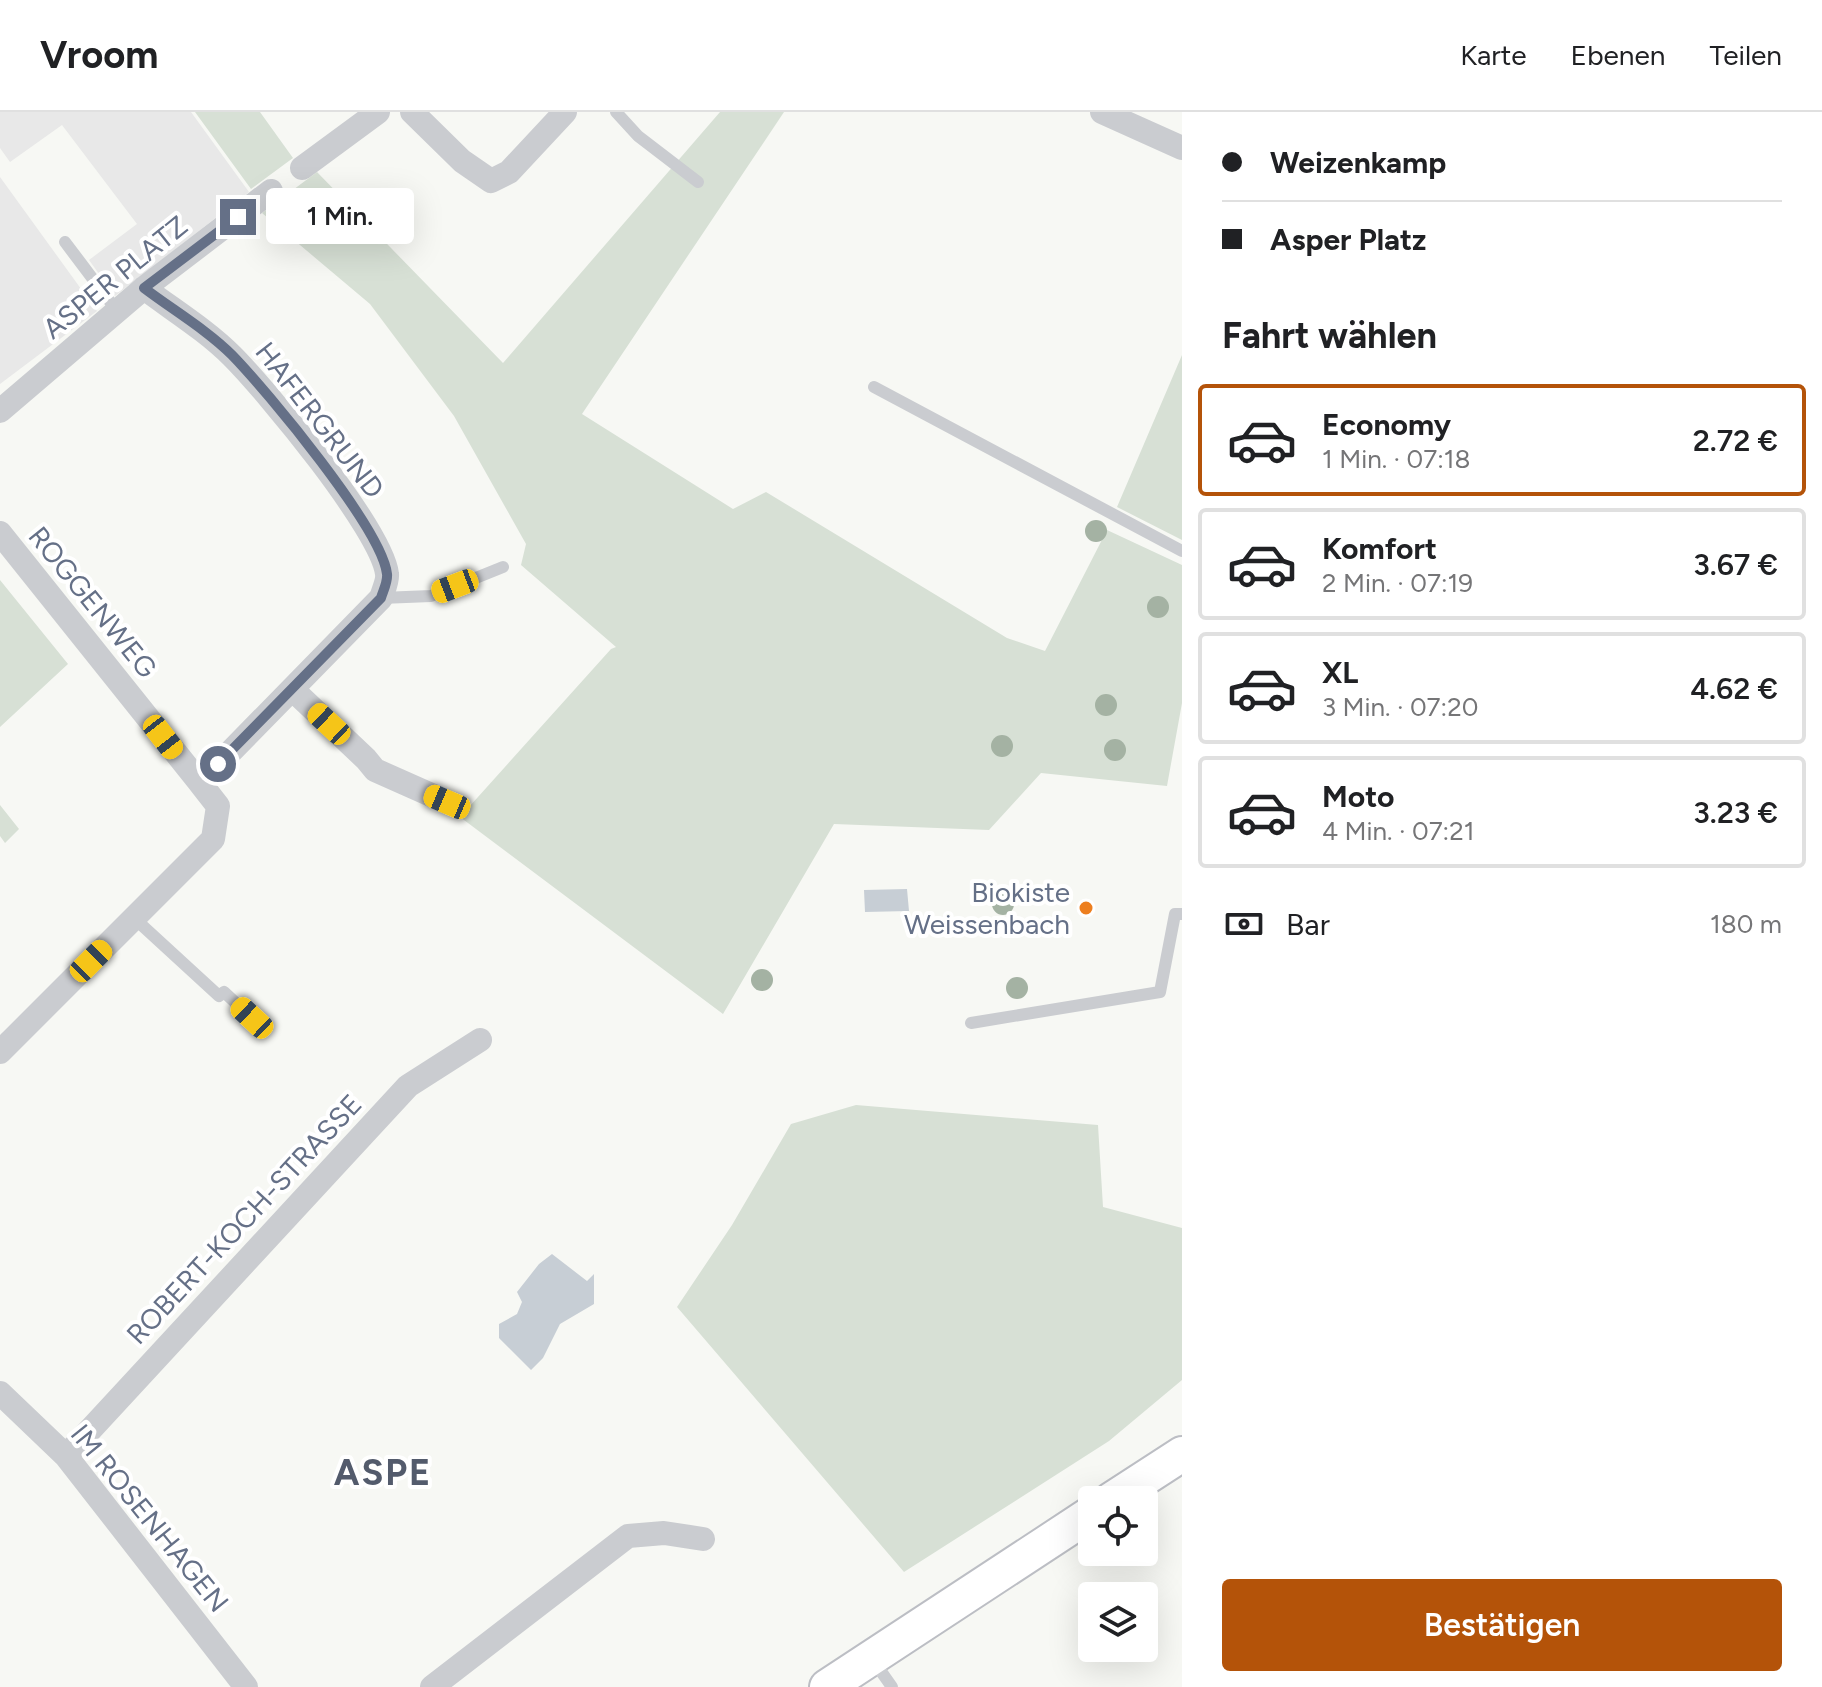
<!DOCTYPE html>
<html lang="de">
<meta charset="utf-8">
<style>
:root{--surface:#fff;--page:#f6f6f6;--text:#202124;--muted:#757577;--line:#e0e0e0;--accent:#b45309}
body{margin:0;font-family:Figtree,sans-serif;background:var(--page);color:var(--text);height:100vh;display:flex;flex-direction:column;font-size:30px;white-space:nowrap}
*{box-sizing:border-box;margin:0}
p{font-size:26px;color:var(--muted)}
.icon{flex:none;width:44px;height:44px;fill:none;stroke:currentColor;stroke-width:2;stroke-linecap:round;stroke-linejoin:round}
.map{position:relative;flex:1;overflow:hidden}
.sheet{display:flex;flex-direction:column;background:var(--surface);width:640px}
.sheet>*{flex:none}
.guide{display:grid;align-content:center;height:176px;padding:0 40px;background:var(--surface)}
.fabs{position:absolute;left:1078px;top:1374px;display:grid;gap:16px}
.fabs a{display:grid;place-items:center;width:80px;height:80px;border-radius:8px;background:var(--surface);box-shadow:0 8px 32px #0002;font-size:40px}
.end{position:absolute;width:36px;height:36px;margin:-18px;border:10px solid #657087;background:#fff;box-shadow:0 0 0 4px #fff}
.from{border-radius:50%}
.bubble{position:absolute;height:56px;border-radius:8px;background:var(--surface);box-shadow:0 8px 32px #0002;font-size:26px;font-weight:600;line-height:56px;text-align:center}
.car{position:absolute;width:24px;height:48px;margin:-24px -12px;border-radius:10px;box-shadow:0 0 6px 2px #0007;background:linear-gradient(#f5c518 24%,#345 0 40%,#f5c518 0 76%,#345 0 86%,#f5c518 0)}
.guide b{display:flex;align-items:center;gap:28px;height:76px;font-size:30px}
.guide b+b{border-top:2px solid var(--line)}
.guide i{width:20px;height:20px;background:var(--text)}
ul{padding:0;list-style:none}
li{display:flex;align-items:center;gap:24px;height:112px;margin:0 16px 12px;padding:0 24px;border:4px solid var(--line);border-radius:8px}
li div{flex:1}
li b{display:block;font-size:30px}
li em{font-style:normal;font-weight:600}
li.on{border-color:var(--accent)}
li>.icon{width:72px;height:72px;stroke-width:1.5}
h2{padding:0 40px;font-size:36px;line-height:96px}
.pay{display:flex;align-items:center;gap:20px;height:88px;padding:0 40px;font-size:30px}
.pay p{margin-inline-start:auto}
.button{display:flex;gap:16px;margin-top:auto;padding:16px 40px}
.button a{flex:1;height:92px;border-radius:8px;background:var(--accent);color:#fff;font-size:32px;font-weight:600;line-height:92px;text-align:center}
header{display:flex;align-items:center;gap:48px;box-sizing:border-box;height:112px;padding:0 40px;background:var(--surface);border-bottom:2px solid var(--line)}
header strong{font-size:38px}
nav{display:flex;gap:44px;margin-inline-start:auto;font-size:28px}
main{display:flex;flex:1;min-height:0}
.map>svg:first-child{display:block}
.built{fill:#e8e8e8}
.green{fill:#d7e0d5}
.water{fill:#c7ced5}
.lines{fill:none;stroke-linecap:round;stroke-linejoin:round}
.secondary-casing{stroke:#bcbec4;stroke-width:38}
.lane{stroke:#caccd0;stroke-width:12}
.street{stroke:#caccd0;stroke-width:24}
.secondary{stroke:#fff;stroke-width:34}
.tree{fill:#a4b2a3}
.route{stroke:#657087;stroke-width:10}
.poi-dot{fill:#ed7f1f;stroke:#fff;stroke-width:3}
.labels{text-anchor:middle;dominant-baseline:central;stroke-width:8;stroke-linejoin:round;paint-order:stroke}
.street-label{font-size:28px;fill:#657087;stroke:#fff}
.poi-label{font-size:28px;fill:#657087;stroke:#fff;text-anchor:end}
.district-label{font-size:36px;font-weight:bold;letter-spacing:2px;fill:#535b6c;stroke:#fff}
</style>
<header>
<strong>Vroom</strong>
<nav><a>Karte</a><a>Ebenen</a><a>Teilen</a></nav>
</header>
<main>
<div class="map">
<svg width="1182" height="1575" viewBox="0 0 1182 1575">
<rect width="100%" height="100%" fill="#f7f8f4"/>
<path class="built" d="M0 0H191L249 80 115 184 89 148 137 112 62 13 10 50 0 36Z
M0 65 97 199 0 272Z"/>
<path class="green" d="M195 0H260L293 46 251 77Z
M720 0H784L582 302 733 397 766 380 1007 526 1045 539 1107 418 1182 453V591L1167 674 1041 661 989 718 834 712 723 902 460 705 611 537 616 535 521 453 526 432 454 304 370 192 262 101 317 60 503 251Z
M1182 243V428L1117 395Z
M0 468 68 552 0 615Z
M0 693 19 717 5 731 0 724Z
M856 993 1098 1013 1103 1095 1182 1116V1268L1109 1329 904 1460 677 1195 732 1113 791 1012Z"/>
<path class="water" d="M907 777 909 799 865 800 864 778Z
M552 1142 587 1169 594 1162V1192L560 1212 543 1246 531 1258 499 1226V1212L517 1202 522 1190 517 1180 539 1152Z"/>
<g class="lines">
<defs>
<path id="secondary" d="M1111 1388 1182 1342
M827 1575 1092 1401"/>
</defs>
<use href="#secondary" class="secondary-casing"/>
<path class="lane" d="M616 0 638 24 698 70
M65 130 117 199
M874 275 1182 439
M381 486 431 484 503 455
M134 806 219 884 224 880 252 906
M971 911 1160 880 1175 802H1182
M873 1548 892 1575"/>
<path class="street" d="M412 0 462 49 491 69 509 60 565 0
M1102 0 1182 36
M302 56 378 0
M0 299 144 176 271 79
M0 421 200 671
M292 577 366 647 375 658 447 690
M0 940 213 727 218 694 200 671 381 486C383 479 388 469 387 462 382 418 267 279 232 244 206 218 173 198 144 176
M0 1281 66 1344 246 1575
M66 1344 408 974 480 928
M432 1575 628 1424 664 1421 703 1427"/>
<use href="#secondary" class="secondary"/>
</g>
<g class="tree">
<circle cx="1096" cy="419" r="11"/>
<circle cx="1158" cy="495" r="11"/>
<circle cx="1106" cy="593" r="11"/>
<circle cx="1002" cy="634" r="11"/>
<circle cx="1115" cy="638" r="11"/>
<circle cx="1003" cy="792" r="11"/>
<circle cx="762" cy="868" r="11"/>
<circle cx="1017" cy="876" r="11"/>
</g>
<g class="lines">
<path class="route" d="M218 652 381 486C383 479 388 470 387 462 382 417 267 279 232 243 207 218 173 198 144 176L238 105"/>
</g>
<circle class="poi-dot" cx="1086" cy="796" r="8"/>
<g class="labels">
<g class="street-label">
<text transform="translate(115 165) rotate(-39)">ASPER PLATZ</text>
<text transform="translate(320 308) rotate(52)">HAFERGRUND</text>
<text transform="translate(93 490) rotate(51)">ROGGENWEG</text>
<text transform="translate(244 1107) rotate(-47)">ROBERT-KOCH-STRASSE</text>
<text transform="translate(150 1406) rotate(51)">IM ROSENHAGEN</text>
</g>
<g class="poi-label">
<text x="1070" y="780">Biokiste<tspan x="1070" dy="32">Weissenbach</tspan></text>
</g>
<g class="district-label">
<text x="383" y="1360">ASPE</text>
</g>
</g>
</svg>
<div class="fabs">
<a><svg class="icon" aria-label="locate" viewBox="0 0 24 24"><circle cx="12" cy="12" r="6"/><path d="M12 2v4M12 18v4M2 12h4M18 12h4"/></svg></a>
<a><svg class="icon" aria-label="layers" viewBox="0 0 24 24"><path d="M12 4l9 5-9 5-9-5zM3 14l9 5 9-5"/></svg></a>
</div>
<i class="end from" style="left:218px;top:652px"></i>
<i class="end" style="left:238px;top:105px"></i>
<div class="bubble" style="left:266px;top:76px;width:148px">1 Min.</div>
<i class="car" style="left:455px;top:474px;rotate:249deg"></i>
<i class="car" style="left:329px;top:612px;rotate:313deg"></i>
<i class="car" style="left:163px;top:625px;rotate:142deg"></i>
<i class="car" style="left:447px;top:690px;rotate:293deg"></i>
<i class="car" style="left:91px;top:849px;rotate:45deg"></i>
<i class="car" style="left:252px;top:906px;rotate:313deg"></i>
</div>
<section class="sheet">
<div class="guide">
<b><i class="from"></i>Weizenkamp</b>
<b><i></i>Asper Platz</b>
</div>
<h2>Fahrt wählen</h2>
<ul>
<li class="on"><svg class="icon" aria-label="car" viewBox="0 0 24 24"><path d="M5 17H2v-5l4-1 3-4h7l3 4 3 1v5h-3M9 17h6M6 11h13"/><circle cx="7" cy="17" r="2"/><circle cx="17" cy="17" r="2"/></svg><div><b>Economy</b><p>1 Min. · 07:18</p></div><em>2.72 €</em></li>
<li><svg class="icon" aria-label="car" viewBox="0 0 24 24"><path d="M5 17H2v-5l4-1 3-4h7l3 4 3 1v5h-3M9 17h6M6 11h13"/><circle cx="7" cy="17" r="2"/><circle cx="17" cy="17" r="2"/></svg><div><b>Komfort</b><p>2 Min. · 07:19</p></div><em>3.67 €</em></li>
<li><svg class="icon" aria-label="car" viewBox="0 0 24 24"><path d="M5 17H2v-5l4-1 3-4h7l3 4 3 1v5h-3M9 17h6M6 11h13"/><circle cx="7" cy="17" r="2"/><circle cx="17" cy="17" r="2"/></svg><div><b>XL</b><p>3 Min. · 07:20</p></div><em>4.62 €</em></li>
<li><svg class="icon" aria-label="car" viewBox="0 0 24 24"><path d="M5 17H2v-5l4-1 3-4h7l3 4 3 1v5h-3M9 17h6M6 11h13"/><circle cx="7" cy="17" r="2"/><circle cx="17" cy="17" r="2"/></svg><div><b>Moto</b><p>4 Min. · 07:21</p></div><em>3.23 €</em></li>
</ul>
<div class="pay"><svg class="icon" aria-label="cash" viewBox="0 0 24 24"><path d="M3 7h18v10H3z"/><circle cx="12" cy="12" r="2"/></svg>Bar<p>180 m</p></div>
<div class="button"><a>Bestätigen</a></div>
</section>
</main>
